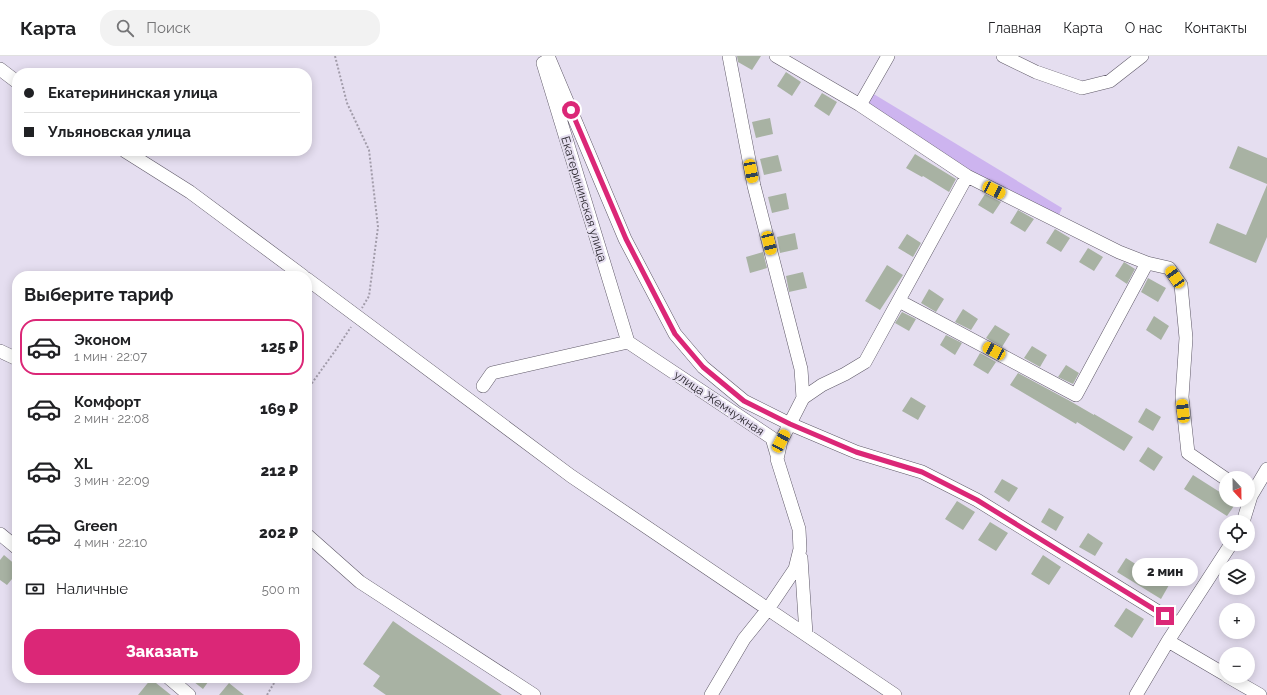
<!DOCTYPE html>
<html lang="ru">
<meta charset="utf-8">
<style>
:root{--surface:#fff;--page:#f2f2f2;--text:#202124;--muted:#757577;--line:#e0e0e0;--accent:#db2777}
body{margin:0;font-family:Raleway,sans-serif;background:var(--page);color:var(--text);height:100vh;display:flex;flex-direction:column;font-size:15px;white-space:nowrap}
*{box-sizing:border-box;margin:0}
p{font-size:13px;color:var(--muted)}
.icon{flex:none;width:22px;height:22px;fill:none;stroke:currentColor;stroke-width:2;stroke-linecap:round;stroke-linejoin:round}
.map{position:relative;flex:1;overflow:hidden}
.sheet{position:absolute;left:12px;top:215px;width:300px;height:412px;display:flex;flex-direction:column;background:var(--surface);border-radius:16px;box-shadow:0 2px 10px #0003}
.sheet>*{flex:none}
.banner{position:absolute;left:12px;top:12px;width:300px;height:88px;border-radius:16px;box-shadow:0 2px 10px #0003;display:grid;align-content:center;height:88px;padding:0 12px;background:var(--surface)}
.needle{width:26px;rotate:158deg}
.buttons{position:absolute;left:1219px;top:415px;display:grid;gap:8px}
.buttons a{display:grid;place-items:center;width:36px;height:36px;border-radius:50%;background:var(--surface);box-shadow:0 2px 10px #0003;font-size:20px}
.end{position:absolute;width:18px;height:18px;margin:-9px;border:5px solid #db2777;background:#fff;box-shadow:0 0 0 2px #fff}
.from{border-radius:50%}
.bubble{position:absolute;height:28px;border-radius:14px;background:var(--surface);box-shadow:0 2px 10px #0003;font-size:13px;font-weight:800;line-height:28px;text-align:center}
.car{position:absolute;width:12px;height:24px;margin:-12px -6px;border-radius:5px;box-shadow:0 0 3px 1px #0007;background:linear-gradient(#f5c518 24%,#345 0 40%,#f5c518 0 76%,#345 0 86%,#f5c518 0)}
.banner b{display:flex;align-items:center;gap:14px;height:38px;font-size:15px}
.banner b+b{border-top:1px solid var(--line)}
.banner i{width:10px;height:10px;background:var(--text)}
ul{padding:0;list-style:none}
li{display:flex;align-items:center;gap:12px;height:56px;margin:0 8px 6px;padding:0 4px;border:2px solid transparent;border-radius:16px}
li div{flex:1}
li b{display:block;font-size:15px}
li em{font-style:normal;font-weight:800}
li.current{border-color:var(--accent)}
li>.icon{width:36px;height:36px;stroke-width:1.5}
h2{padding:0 12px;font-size:18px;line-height:48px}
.pay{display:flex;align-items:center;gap:10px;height:44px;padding:0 12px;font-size:15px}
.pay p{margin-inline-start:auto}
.action{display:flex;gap:8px;margin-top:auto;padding:8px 12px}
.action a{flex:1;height:46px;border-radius:16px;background:var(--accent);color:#fff;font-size:16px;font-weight:800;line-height:46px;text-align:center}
header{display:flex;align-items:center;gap:24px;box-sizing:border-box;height:56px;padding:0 20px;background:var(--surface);border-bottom:1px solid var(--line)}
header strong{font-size:19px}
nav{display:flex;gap:22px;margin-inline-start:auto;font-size:14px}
.search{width:280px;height:36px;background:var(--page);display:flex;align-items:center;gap:10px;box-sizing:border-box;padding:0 14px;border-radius:16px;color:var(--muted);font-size:15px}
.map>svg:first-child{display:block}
.green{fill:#cdb4ef}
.building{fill:#a8b2a3}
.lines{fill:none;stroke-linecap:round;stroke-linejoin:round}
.minor-casing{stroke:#5e5867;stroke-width:14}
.path{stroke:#a29caa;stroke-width:2;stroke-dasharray:2 2;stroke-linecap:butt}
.minor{stroke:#fff;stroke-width:13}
.route{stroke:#db2777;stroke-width:5}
.labels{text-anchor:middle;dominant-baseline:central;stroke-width:4;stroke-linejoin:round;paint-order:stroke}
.street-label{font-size:12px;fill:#2a272e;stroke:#e5def0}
</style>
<header>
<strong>Карта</strong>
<div class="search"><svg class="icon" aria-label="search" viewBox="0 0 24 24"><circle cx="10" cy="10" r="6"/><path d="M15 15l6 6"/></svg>Поиск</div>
<nav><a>Главная</a><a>Карта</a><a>О нас</a><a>Контакты</a></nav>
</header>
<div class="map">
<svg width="1267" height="639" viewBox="0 0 1267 639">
<rect width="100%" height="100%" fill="#e5def0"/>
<path class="green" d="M872 37 1062 152 1058 161 967 120 866 49Z"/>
<path class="building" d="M737 0H761L752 14 738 6Z
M786 16 801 26 792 40 777 30Z
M822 37 837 46 829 60 814 50Z
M770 62 773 78 756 82 752 66Z
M1238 90 1267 102V128L1229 112Z
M915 98 956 123 949 136 923 120 922 121 906 112Z
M778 99 782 115 764 119 760 103Z
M1267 129V181L1256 207 1209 187 1217 167 1246 179Z
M786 137 789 153 772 157 768 141Z
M985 138 1001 146 993 158 978 149Z
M1018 154 1034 163 1025 176 1010 167Z
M1055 173 1070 182 1061 196 1046 187Z
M795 177 798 193 780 197 777 181Z
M907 178 921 187 913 201 898 192Z
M1088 192 1103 201 1094 215 1079 206Z
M763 196 767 212 750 217 746 201Z
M1124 206 1135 213 1127 228 1115 220Z
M887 209 903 219 880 254 865 245Z
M803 216 807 232 789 236 786 220Z
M1148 222 1166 232 1158 246 1141 236Z
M929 233 944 243 936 256 921 247Z
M963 253 978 263 971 274 955 266Z
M902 256 916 263 909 275 895 267Z
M1154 260 1169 270 1161 284 1146 274Z
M995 269 1010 278 1002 291 986 282Z
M946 279 962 287 955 299 940 289Z
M1032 290 1047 299 1040 311 1024 302Z
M980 297 996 306 988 318 973 309Z
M1066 309 1079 317 1073 328 1058 321Z
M1018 317 1070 345 1094 359V358L1133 381 1124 395 1077 366 1076 368 1010 329Z
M911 341 926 350 918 364 902 355Z
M1146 352 1161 361 1153 375 1138 366Z
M1148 391 1163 401 1154 415 1139 405Z
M1193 419 1226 440V444H1232L1236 447 1227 460 1184 433Z
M1002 423 1018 432 1009 446 994 436Z
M957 445 975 456 963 474 945 463Z
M1049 452 1064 461 1056 475 1041 466Z
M990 466 1008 477 996 495 978 484Z
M1088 477 1103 487 1095 500 1079 491Z
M4 499 17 510V517L7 529 0 524V504Z
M1043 499 1061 511 1049 529 1031 518Z
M1126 502 1169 529 1161 543 1117 516Z
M1126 552 1144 563 1132 582 1114 570Z
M393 565 410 577 502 639H386L373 630 380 620 363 608Z
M189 622H211L203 633Z
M151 623 171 639H138Z
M229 627 244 639H219Z"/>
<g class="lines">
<defs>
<path id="minor" d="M548 0 625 183 675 278 703 311 744 345 790 368 856 396 922 416 977 444 1178 568
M729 0 754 130 801 313 803 342
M776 0 860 49
M1003 0 1036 16 1082 32 1110 25 1142 0
M543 7 628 286
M0 13 17 26
M125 95 190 136 303 220
M967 120 1119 196 1147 207 1169 212 1181 229 1186 282 1182 341 1188 397 1226 423
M307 223 571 420 895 639
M899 245 1076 339 1147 207
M0 295 17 303
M483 330 492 317 628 286 772 382 777 399
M1243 466 1251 440 1267 413
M0 478 17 492
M307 479 360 526 534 639
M801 502 806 578
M1168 585 1226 619
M1227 620 1260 639
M169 622 189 639
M711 639 744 583 768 553 795 513 800 493 799 473 777 403 781 385 803 342 822 329 845 318 865 306 967 120 860 49 888 0
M1136 639 1168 585 1231 488"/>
</defs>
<use href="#minor" class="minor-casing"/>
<path class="path" d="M335 0 347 47 369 94 378 171 369 240 362 252
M307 334 335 295 351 271
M267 639 277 622"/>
<use href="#minor" class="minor"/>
</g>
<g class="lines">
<path class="route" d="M571 54 626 183 675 278 703 311 744 345 790 368 856 396 922 416 977 444 1165 560"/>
</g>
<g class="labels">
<g class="street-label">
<text transform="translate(584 143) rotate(73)">Екатерининская улица</text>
<text transform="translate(719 347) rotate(34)">улица Жемчужная</text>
</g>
</g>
</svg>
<div class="buttons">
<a><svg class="needle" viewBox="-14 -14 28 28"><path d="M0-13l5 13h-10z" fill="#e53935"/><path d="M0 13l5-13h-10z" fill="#757577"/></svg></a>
<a><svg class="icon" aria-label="locate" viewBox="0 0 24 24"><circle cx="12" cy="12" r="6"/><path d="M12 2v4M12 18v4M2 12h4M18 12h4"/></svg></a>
<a><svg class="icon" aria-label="layers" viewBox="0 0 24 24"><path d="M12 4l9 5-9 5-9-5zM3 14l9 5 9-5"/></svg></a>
<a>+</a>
<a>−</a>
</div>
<i class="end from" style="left:571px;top:54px"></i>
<i class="end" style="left:1165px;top:560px"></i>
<div class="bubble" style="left:1132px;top:502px;width:66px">2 мин</div>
<i class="car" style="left:751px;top:115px;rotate:169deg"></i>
<i class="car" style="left:994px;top:134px;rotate:116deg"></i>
<i class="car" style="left:769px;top:187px;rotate:166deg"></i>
<i class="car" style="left:1175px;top:221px;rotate:326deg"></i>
<i class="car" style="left:994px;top:295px;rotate:298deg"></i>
<i class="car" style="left:1183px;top:355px;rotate:353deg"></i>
<i class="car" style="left:781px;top:385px;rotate:28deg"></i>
<div class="banner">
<b><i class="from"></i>Екатерининская улица</b>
<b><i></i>Ульяновская улица</b>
</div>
<section class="sheet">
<h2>Выберите тариф</h2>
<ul>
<li class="current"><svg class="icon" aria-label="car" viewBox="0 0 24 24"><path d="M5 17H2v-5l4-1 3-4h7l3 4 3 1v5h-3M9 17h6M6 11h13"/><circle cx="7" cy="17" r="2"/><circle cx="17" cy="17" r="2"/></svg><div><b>Эконом</b><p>1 мин · 22:07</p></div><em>125 ₽</em></li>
<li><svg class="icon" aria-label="car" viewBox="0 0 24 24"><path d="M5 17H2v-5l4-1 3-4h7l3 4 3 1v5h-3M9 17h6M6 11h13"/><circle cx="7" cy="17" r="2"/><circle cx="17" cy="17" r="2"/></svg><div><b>Комфорт</b><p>2 мин · 22:08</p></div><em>169 ₽</em></li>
<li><svg class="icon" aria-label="car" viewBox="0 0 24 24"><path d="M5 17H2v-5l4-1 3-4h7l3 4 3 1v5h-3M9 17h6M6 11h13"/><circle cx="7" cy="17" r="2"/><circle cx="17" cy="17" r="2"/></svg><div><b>XL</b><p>3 мин · 22:09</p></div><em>212 ₽</em></li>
<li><svg class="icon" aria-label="car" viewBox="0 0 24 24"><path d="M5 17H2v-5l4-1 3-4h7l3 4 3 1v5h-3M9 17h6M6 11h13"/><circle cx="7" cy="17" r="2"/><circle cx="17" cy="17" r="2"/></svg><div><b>Green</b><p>4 мин · 22:10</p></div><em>202 ₽</em></li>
</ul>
<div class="pay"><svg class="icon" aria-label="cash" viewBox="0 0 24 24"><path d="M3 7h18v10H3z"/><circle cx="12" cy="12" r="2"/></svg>Наличные<p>500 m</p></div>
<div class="action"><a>Заказать</a></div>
</section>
</div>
